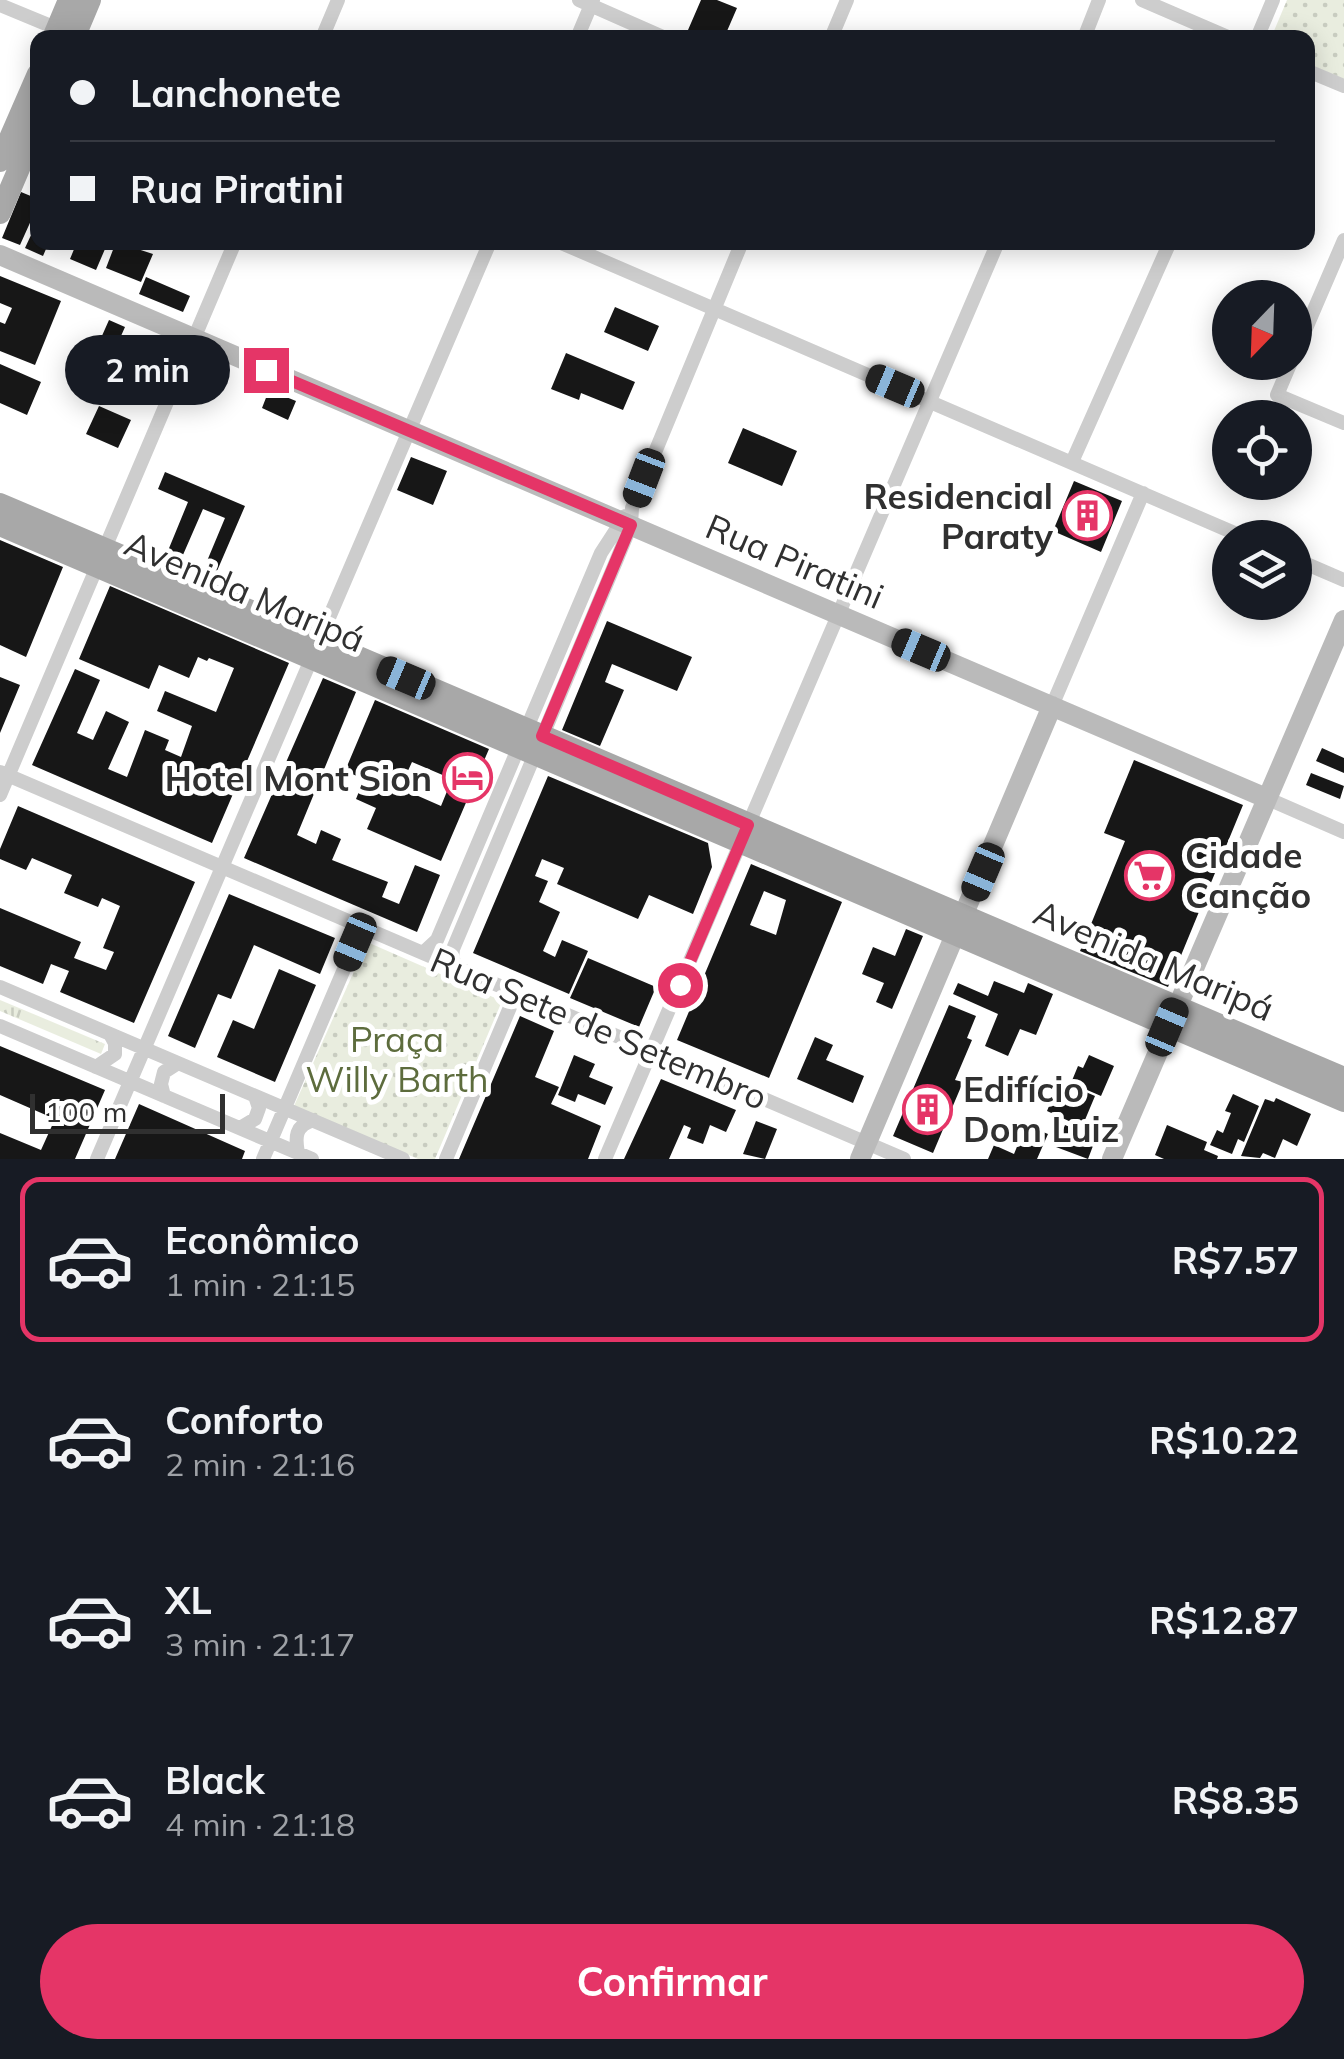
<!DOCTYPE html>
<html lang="pt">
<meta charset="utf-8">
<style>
:root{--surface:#171b24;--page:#20242c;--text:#f1f3f6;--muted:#9ea1a6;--line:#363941;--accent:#e53567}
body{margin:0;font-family:Mulish,sans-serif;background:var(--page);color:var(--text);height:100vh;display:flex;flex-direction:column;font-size:38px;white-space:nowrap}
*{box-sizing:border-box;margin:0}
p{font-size:32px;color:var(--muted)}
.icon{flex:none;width:55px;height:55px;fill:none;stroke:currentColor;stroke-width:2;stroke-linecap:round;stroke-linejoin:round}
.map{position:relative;height:1159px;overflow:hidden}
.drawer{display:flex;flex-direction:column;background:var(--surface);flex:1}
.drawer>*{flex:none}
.guide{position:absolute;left:30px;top:30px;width:1285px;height:220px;border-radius:20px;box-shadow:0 5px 25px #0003;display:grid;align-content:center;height:220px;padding:0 40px;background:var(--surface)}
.needle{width:65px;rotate:203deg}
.controls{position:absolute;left:1212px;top:280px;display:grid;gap:20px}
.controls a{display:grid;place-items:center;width:100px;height:100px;border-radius:50%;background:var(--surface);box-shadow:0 5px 25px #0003;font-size:50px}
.scale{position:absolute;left:30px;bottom:25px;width:195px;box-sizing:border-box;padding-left:10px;border:5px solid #303030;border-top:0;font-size:28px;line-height:35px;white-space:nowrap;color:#303030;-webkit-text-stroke:8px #fff;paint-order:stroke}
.end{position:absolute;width:45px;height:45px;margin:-22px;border:12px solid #e53567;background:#fff;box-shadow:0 0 0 5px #fff}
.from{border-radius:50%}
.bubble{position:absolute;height:70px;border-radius:35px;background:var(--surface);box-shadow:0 5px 25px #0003;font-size:32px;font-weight:700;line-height:70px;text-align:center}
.car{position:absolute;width:30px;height:60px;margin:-30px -15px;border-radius:12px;box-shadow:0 0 8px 2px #0007;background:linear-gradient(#222 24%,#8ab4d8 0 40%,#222 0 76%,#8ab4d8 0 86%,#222 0)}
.guide b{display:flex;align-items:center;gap:35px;height:95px;font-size:38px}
.guide b+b{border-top:2px solid var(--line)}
.guide i{width:25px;height:25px;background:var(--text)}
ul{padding:18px 0 0;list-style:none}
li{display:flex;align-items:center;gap:30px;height:165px;margin:0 20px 15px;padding:0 20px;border:5px solid transparent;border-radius:20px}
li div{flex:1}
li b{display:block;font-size:38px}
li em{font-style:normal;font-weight:700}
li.current{border-color:var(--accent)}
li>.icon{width:90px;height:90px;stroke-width:1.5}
.primary-button{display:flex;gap:20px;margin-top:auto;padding:20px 40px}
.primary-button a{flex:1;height:115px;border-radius:60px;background:var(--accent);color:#fff;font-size:40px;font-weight:700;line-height:115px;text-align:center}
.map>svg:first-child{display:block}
.grass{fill:url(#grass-tufts)}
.park{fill:url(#park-dots)}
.building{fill:#171717;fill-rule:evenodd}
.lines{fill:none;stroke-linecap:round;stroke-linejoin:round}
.street{stroke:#cdcdcd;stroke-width:14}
.secondary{stroke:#bababa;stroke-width:20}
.primary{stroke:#a8a8a8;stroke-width:22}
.route{stroke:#e53567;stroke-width:12}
.labels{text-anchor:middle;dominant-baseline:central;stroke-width:10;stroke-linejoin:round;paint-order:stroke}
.poi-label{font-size:35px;font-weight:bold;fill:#303030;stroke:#fff;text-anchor:end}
.street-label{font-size:35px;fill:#303030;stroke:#fff}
.park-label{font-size:35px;fill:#5d6c3d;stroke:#fff}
</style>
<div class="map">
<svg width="1344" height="1159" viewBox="0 0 1344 1159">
<defs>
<pattern id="grass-tufts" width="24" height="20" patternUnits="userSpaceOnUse" patternTransform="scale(2.5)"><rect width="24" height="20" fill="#e9eddf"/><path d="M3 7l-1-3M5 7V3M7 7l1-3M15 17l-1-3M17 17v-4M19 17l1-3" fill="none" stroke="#c8ccc0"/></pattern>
<pattern id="park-dots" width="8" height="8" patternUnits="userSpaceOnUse" patternTransform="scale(2.5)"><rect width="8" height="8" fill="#e9eddf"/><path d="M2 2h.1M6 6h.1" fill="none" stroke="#c8ccc0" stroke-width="1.8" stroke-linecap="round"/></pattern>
</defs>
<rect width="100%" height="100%" fill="#fff"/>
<path class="grass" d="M0 1000 105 1044 101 1054 0 1011Z"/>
<path class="park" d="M1287 0H1344V79L1308 64V38H1271Z
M367 942 502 1001 435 1159H418L294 1106Z"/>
<path class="building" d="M701 0H717L737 8 724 38H707L688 30Z
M21 192 38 199V205L20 245 2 238Z
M38 220V242H49L43 256 25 248Z
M77 242H89L105 249 96 270 70 259Z
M116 242 153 254 141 282 106 268Z
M0 276 61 301 35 365 0 351V322L5 324 12 308 0 303Z
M146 277 190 296 183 312 139 294Z
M615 307 659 326 648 351 604 332Z
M109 320 125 327 113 354 97 347Z
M566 353 635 382 623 410 581 393 579 400 551 389Z
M0 364 41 382 27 415 0 403Z
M269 390 296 401 288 420 262 408Z
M99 406 131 420 118 448 86 434Z
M743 428 797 451 782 486 728 463Z
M411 457 447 471 433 505 397 490Z
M165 472 245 506 214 578 202 573 225 518 203 509 179 564 165 558 188 502 158 489Z
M1074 481 1122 501 1101 552 1053 531Z
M0 540 63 567 26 657 0 645Z
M110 586 289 663 212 843 32 765 75 669 100 680 77 733 93 740 106 711 129 722 108 769 127 777 145 730 169 740 165 750 181 757 192 726 157 711 165 691 216 712 234 668 209 658 207 661 198 657 189 678 159 665 149 689 79 659Z
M607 621 692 657 677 691 612 664 605 682 624 690 600 746 562 730Z
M0 677 20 685 0 733Z
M323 678 356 692 297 835 316 844 321 830 341 839 332 860 388 882 382 897 399 904 415 865 440 875 417 932 244 858Z
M375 700 489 749 441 861 367 829 376 808 356 799 364 779 345 771ZM412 762 452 779 441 806 400 788Z
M1322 748 1344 758V773L1316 761Z
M1134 760 1243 805 1168 987 1080 951 1125 841 1104 833Z
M1311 773 1344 786 1340 799 1306 785Z
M548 776 708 843 712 867 693 914 649 895 638 919 557 884 564 868 542 859 535 876 548 881 539 902 560 912 543 951 555 957 562 940 588 951 569 994 473 953Z
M18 806 195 882 134 1023 60 992 69 971 51 964 43 984 0 966V908L81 942 74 958 106 970 114 952 103 948 120 906 102 898 98 907 64 893 72 875 32 858 26 870 0 859V849Z
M751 864 842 902 769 1078 677 1040ZM764 891 786 900 776 935 750 925Z
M229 894 335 938 320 974 254 945 231 999 218 994 195 1048 168 1036Z
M906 929 923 936 892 1009 876 1002 884 983 862 974 873 947 895 956Z
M588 958 656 987 639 1027 570 998Z
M279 969 316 985 275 1082 217 1057 233 1020 254 1029Z
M994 981 1024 993 1028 983 1053 994 1036 1035 1020 1029 1008 1056 985 1046 998 1014 953 994 958 983 988 996Z
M949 1005 976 1016 967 1038 972 1040 955 1080 963 1082 933 1153 893 1136Z
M520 1016 554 1031 535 1077 559 1087 551 1104 601 1126 588 1159H459Z
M815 1037 833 1045 826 1060 864 1076 853 1103 797 1079Z
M0 1046 105 1090 75 1159H0V1133L41 1150 55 1119 0 1095Z
M574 1055 595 1064 589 1077 613 1087 605 1105 578 1094 575 1102 558 1095Z
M1089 1055 1114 1066 1101 1096 1071 1083 1078 1066 1083 1068Z
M661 1079 736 1110 726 1132 710 1125 703 1144 687 1138 691 1128 684 1125 669 1159H624Z
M1079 1089 1095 1096 1082 1127 1047 1111 1054 1094 1073 1102Z
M1233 1094 1259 1106 1244 1142 1238 1139 1232 1154 1210 1145 1217 1130 1223 1133 1231 1113 1225 1111Z
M1276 1098 1311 1114 1297 1146 1283 1139 1275 1158 1263 1153 1260 1158 1241 1156 1265 1099 1274 1102Z
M139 1104 245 1151 242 1159H115Z
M756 1121 777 1129 765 1159 743 1154Z
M1026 1125 1048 1134 1037 1159H988L994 1145 1014 1154Z
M1065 1125 1096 1138 1088 1159 1056 1147Z
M1167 1125 1207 1142 1204 1150 1218 1156 1217 1159H1164L1155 1155Z"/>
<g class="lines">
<path class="street" d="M579 0 665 38
M1142 0 1230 38
M0 5 63 31
M322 38 338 0
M577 38 593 0
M831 38 847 0
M1084 38 1099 0
M1257 38 1273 0
M1308 71 1344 86
M559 242 1246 538
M1295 354 1344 240
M1291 362 1277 395 1344 423
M1072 462 1170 242
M1295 559 1344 580
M1052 706 1143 493
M0 772 904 1159
M0 795 235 242
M1266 798 1344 832
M423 953 437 940 601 553 625 516
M457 968 452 958 453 949 617 559 631 525 632 508 742 242
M0 987 403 1159
M0 1026 312 1159
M96 1067 115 1054V1043L110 1034
M164 1096 161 1084 164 1072 178 1063
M240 1128 255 1119 259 1108 255 1096
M298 1153C295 1137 295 1126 313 1120
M97 1159 490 242
M263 1159 362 927
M446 1159 516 993
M605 1159 998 242"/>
<path class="secondary" d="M0 255 1266 798
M860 1159 1052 706
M1112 1159 1344 620"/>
<path class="primary" d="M53 38 69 0
M74 38 90 0
M0 161 38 74
M0 213 38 124
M0 504 1344 1078
M0 525 1344 1101"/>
</g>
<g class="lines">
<path class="route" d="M266 370 631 525 542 736 748 825 680 985"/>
</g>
<defs>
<symbol id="building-ring" viewBox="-11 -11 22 22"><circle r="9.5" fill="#fff" stroke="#e53567" stroke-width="1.5"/><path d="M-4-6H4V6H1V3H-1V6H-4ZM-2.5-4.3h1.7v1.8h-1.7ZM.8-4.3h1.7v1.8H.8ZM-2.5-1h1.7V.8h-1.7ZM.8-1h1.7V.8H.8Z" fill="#e53567"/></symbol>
<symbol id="hotel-ring" viewBox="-11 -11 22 22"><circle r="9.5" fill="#fff" stroke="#e53567" stroke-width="1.5"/><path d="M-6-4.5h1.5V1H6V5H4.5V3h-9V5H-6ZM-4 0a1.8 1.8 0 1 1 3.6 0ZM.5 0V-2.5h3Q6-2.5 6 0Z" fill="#e53567"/></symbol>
<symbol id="supermarket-ring" viewBox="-11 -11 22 22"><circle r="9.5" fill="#fff" stroke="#e53567" stroke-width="1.5"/><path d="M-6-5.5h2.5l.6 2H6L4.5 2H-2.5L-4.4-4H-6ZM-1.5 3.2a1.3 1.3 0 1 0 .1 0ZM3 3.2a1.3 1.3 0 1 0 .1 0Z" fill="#e53567"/></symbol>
</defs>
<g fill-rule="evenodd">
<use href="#building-ring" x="1060" y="488" width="55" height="55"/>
<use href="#hotel-ring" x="440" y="750" width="55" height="55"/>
<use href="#supermarket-ring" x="1122" y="848" width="55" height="55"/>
<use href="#building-ring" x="900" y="1082" width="55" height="55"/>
</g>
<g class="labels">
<g class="poi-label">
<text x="1053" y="496">Residencial<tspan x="1053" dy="40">Paraty</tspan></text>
<text x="432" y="778">Hotel Mont Sion</text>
<text x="1185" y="855" text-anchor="start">Cidade<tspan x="1185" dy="40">Canção</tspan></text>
<text x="963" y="1089" text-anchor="start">Edifício<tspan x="963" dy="40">Dom Luiz</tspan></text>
</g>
<g class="street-label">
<text transform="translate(795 561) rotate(23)">Rua Piratini</text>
<text transform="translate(245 591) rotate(23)">Avenida Maripá</text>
<text transform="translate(1154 960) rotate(23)">Avenida Maripá</text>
<text transform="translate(599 1028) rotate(23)">Rua Sete de Setembro</text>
</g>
<g class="park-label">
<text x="397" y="1039">Praça<tspan x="397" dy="40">Willy Barth</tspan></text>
</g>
</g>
</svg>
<div class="controls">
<a><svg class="needle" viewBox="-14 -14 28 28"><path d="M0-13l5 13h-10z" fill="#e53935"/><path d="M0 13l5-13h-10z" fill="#9ea1a6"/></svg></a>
<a><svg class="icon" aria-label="locate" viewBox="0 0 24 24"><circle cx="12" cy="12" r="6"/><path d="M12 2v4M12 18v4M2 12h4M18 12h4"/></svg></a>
<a><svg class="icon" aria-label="layers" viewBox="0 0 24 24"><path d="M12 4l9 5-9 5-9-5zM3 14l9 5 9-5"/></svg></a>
</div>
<div class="scale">100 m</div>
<i class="end from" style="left:680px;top:985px"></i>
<i class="end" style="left:266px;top:370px"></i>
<div class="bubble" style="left:65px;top:335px;width:165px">2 min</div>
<i class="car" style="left:895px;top:386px;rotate:293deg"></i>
<i class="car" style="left:644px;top:478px;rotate:201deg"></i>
<i class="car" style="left:921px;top:650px;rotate:293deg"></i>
<i class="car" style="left:406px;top:678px;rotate:293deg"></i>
<i class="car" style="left:983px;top:872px;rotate:203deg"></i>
<i class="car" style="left:355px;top:942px;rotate:203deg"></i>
<i class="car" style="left:1167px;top:1027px;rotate:23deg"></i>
<div class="guide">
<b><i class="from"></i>Lanchonete</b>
<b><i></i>Rua Piratini</b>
</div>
</div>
<section class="drawer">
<ul>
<li class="current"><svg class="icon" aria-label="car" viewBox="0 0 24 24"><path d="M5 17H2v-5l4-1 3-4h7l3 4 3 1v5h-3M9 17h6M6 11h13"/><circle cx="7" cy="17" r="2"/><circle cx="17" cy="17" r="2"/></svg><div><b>Econômico</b><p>1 min · 21:15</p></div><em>R$7.57</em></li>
<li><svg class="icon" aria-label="car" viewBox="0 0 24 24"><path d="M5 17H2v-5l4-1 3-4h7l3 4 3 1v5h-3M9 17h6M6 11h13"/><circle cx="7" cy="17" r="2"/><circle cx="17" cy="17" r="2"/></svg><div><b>Conforto</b><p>2 min · 21:16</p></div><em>R$10.22</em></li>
<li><svg class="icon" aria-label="car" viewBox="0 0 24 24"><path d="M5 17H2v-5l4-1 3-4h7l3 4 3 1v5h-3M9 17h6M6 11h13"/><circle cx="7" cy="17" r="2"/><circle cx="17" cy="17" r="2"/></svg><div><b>XL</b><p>3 min · 21:17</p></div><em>R$12.87</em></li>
<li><svg class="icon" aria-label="car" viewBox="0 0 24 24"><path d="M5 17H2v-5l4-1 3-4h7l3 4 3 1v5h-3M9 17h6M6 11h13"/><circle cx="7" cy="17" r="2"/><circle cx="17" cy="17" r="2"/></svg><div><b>Black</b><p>4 min · 21:18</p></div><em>R$8.35</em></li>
</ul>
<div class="primary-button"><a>Confirmar</a></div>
</section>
